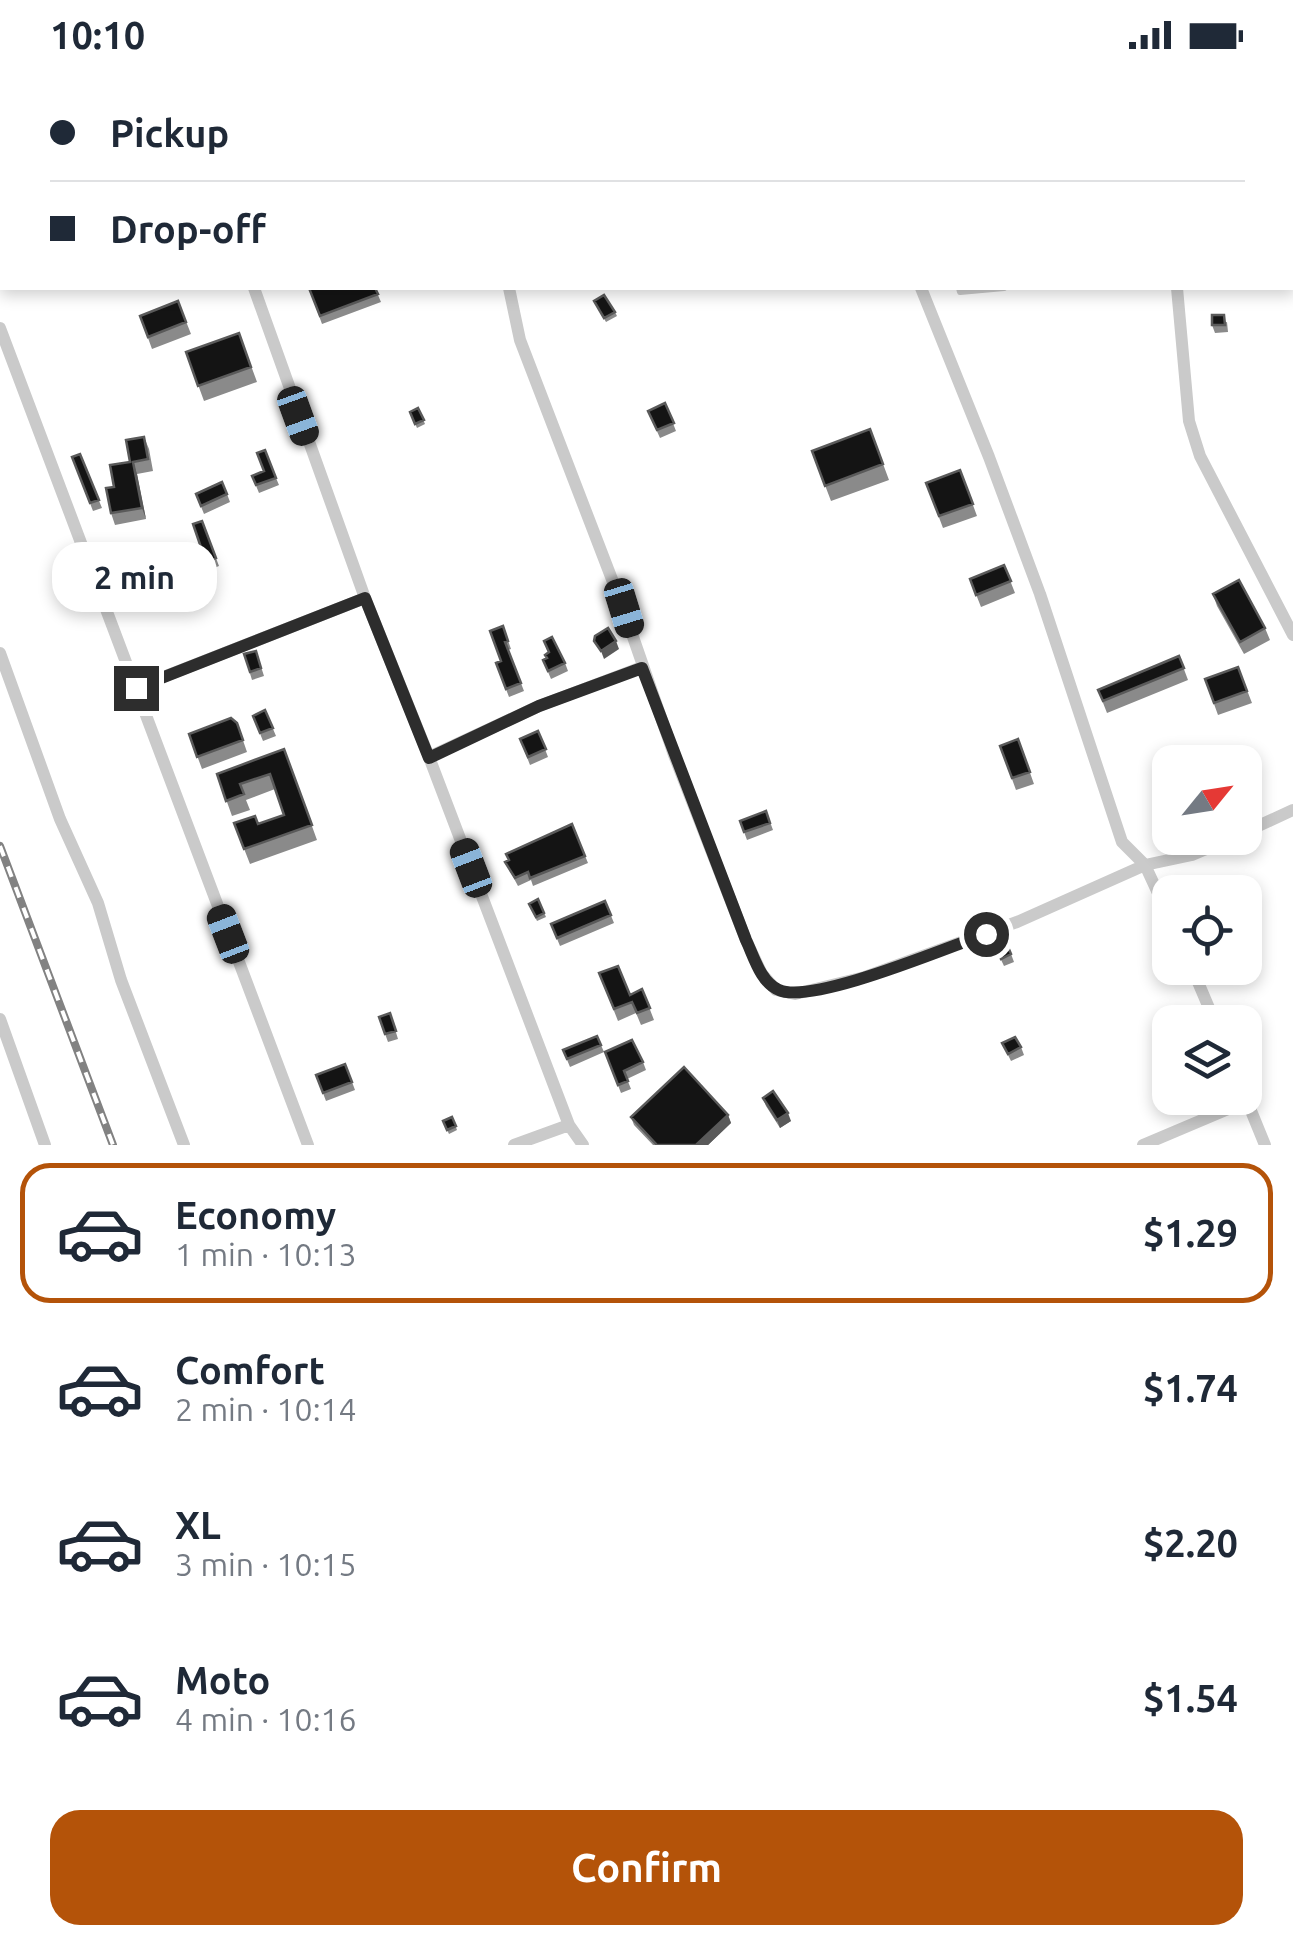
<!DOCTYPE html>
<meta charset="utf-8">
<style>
:root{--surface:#fff;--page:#f6f6f7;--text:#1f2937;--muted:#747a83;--line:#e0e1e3;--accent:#b45309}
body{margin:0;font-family:Ubuntu,sans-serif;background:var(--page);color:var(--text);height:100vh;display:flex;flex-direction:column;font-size:38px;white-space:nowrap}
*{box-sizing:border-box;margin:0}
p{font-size:32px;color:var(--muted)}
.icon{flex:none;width:55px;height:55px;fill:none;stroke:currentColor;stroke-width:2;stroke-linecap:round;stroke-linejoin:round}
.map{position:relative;height:1075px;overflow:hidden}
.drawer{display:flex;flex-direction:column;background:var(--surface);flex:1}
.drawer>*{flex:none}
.hud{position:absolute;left:0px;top:0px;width:1295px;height:220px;box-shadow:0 5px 15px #0003;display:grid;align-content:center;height:220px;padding:0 50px;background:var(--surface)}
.needle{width:65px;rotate:60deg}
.buttons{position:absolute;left:1152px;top:675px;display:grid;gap:20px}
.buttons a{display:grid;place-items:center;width:110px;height:110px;border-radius:20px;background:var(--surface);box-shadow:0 5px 15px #0003;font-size:50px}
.end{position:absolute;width:45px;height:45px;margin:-22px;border:12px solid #2d2d2d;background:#fff;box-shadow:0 0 0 5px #fff}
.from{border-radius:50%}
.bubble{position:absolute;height:70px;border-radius:30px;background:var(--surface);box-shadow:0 5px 15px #0003;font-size:32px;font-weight:700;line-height:70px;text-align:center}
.car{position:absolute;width:30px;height:60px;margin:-30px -15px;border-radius:12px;box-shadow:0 0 8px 2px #0007;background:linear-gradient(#222 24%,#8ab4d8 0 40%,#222 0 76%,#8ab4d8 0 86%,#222 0)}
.hud b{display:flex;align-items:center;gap:35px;height:95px;font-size:38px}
.hud b+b{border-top:2px solid var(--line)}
.hud i{width:25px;height:25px;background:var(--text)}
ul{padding:18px 0 0;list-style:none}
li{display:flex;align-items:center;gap:30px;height:140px;margin:0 20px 15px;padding:0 30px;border:5px solid transparent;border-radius:30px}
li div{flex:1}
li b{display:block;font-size:38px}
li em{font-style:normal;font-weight:700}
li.selected{border-color:var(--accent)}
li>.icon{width:90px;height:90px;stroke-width:1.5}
.button{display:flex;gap:20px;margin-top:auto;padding:20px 50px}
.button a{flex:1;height:115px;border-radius:30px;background:var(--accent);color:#fff;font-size:40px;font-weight:700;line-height:115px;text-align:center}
.status{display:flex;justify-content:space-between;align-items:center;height:70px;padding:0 50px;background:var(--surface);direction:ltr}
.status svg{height:28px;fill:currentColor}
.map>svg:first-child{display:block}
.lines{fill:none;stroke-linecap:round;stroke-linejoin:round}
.service{stroke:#cacaca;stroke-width:6}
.minor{stroke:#cacaca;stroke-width:12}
.rail-casing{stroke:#828282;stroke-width:8}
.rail{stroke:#fff;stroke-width:4;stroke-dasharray:11;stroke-linecap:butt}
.wall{fill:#8a8a8a}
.shaded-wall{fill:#5a5a5a}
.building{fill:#141414;stroke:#5a5a5a;stroke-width:2.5}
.route{stroke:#2d2d2d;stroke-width:12}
</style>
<div class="status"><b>10:10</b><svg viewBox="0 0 49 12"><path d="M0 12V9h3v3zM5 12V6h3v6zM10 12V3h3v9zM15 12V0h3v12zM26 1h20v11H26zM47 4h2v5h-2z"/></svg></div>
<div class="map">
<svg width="1293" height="1075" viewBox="0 0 1293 1075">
<rect width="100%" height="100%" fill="#fff"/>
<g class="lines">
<path class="service" d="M959 218 960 222 1004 218"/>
<path class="minor" d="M233 0 234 2
M1171 0 1172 2
M0 68H2
M1292 78H1293
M1292 111H1293
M254 218 365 528 429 687 569 1055 583 1075
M509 218 520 270 623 538 674 685 746 870 762 904 776 920 795 924 865 907 1017 852 1145 795 1192 785 1232 768
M921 218 989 387 1040 524 1122 772 1145 795 1170 849
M1177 218 1189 351 1200 386 1293 565
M0 258 308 1075
M0 583 60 749 98 833 121 910 184 1075
M135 618 365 528
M429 687 539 636 642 597
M1245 762 1293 740
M1192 898 1215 952
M0 949 45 1075
M1245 1026 1265 1075
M514 1075 569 1055
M1143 1075 1247 1031"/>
<defs>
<path id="rail" d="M0 776 113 1075"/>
</defs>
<use href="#rail" class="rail-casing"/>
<use href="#rail" class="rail"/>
</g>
<path class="wall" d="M55 0H107V2H55Z
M309 218H375L381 232 322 254Z
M178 231 191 264 152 279 140 246Z
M594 231 615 242 617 246 606 252Z
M1227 252 1228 262 1215 263 1212 255Z
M239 263 257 312 204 331 186 282Z
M665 333 676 361 660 368 648 341Z
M418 338 425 354 417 358 410 342Z
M870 359 889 410 831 431 812 381Z
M144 367 149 379 153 401 137 404 146 449 115 455 111 443 114 417Z
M80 384 102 438 93 441 72 387Z
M960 400 977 446 943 458 926 413Z
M264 401 276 408 279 415 259 423 252 406Z
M196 424H227L230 432 204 444Z
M202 451 219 496 209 500 193 454Z
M1004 495 1015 523 981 537 970 509Z
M1213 524 1265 558 1270 570 1244 584 1217 536Z
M503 556 511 579 508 580 524 621 509 627 496 593 501 591Z
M544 571 565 593 568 601 551 609 543 590 547 588 548 583Z
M256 581 264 606 252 610 244 584Z
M1179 586 1188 610 1107 643 1098 620Z
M1238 597 1252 633 1218 645 1205 609Z
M265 640 276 666 263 671 253 646Z
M237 653 247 682 202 699 189 664Z
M538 661 548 687 530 695 520 669Z
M1018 669 1034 714 1016 720 1000 676Z
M284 679 317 770 250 794 234 753 258 754 284 745 275 719 246 730 250 740 232 746 217 704Z
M766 741 773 760 747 770 740 751Z
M572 754 588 793 533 816 531 810 518 816 505 792Z
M538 829 546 847 537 851 529 834Z
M605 831 614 853 560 876 551 854Z
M994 875 1011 884 1014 892 1004 896Z
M599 903 630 925 642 919 654 950 641 955 636 943 618 951Z
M390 943 398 969 388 972 379 947Z
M597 966 604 982 570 997 563 980Z
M1002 973 1021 977 1024 985 1011 991Z
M605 982 643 992 646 1000 627 1009 631 1019 621 1023Z
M316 1005 352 1012 355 1020 326 1031Z
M763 1028 791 1051 780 1058 766 1036Z
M728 1045 731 1053 708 1075H653L634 1055 631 1047Z
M452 1047 457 1060 449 1064 443 1051Z"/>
<path class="shaded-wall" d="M133 392 137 404 146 449 142 438Z
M616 571 619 579 604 589 601 581Z
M788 1043 791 1051 780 1058 777 1050Z
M728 1045 731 1053 708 1075H696Z"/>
<path class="building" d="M254 0H267V2H254Z
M366 0H392L393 2H367Z
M702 0H715V2H702Z
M309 218H375L378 224 320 246Z
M604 225 615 242 604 248 594 231Z
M178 231 186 252 148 267 140 246Z
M1212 245H1224L1225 255H1212Z
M239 263 251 297 198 316 186 282Z
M665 333 674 353 657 360 648 341Z
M418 338 424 350 415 354 410 342Z
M870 359 883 394 825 416 812 381Z
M144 367 148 389 133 392 142 438 111 443 106 418 114 417 110 395 130 392 126 370Z
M265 380 276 408 256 415 252 406 264 401 257 383Z
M80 384 99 430 90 433 72 387Z
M960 400 973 434 939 446 926 413Z
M222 412 227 424 201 436 196 424Z
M202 451 216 488 206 492 193 454Z
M1004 495 1011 511 976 525 970 509Z
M1239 510 1265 558 1240 572 1213 524Z
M503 556 508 571 505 572 521 613 506 619 496 593 501 591 490 561Z
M608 558 616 571 601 581 594 571 595 566Z
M552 567 565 593 548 601 543 590 547 588 545 585 549 582 544 571Z
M256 581 261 598 250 602 244 584Z
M1179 586 1184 598 1103 631 1098 620Z
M1238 597 1247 621 1214 633 1205 609Z
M265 640 273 658 260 663 253 646Z
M231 648 237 653 243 670 197 687 189 664Z
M538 661 546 679 528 687 520 669Z
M1018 669 1030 702 1012 708 1000 676Z
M284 679 312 755 244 779 234 753 255 746 258 754 284 745 270 704 240 714 244 724 226 731 217 704Z
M766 741 770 753 744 762 740 751Z
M572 754 585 786 530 808 528 802 515 808 505 792 509 790 506 784Z
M538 829 544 843 536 847 529 834Z
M605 831 611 845 557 868 551 854Z
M1005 870 1011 884 1001 889 994 875Z
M618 896 630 925 642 919 650 938 637 943 632 932 614 939 599 903Z
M390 943 396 961 385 964 379 947Z
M597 966 601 975 567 989 563 980Z
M1015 967 1021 977 1008 984 1002 973Z
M632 970 643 992 624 1001 628 1011 618 1015 605 982Z
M345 994 352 1012 323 1023 316 1005Z
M684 997 728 1045 696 1075H657L631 1047Z
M773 1021 788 1043 777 1050 763 1028Z
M452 1047 456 1056 447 1060 443 1051Z"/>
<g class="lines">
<path class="route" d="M136 618 365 528 429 688 539 636 642 598 746 870C754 887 761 913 779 920 812 935 948 877 986 864"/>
</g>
</svg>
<div class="buttons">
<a><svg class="needle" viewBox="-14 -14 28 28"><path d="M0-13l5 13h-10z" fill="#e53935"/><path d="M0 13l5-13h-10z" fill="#747a83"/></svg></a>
<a><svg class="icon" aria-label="locate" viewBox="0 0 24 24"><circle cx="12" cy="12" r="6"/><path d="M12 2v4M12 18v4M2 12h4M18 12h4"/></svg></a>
<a><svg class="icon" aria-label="layers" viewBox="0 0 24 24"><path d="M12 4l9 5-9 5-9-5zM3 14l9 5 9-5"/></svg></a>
</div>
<i class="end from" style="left:986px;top:864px"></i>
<i class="end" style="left:136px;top:618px"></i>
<div class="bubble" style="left:52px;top:472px;width:165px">2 min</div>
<i class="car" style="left:298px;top:346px;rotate:160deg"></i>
<i class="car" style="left:624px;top:538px;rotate:163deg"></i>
<i class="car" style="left:471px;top:798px;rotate:339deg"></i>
<i class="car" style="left:228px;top:864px;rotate:339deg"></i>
<div class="hud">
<b><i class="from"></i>Pickup</b>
<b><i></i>Drop-off</b>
</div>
</div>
<section class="drawer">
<ul>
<li class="selected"><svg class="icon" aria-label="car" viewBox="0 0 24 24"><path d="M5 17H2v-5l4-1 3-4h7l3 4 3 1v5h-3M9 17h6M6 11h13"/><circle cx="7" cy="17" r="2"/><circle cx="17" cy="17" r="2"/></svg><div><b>Economy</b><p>1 min · 10:13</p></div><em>$1.29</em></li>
<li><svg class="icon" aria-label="car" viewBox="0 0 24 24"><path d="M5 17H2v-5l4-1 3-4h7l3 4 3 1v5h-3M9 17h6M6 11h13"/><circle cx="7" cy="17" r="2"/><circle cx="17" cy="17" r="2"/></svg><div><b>Comfort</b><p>2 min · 10:14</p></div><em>$1.74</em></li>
<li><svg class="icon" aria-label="car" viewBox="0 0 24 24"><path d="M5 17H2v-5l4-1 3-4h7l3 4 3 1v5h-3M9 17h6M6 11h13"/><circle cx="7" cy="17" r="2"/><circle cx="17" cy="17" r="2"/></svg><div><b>XL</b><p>3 min · 10:15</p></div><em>$2.20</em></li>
<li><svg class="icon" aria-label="car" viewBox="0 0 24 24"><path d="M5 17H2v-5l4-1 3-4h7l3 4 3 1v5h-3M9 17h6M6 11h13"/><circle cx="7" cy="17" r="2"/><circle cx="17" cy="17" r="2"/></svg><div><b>Moto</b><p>4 min · 10:16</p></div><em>$1.54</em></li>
</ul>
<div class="button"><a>Confirm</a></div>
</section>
